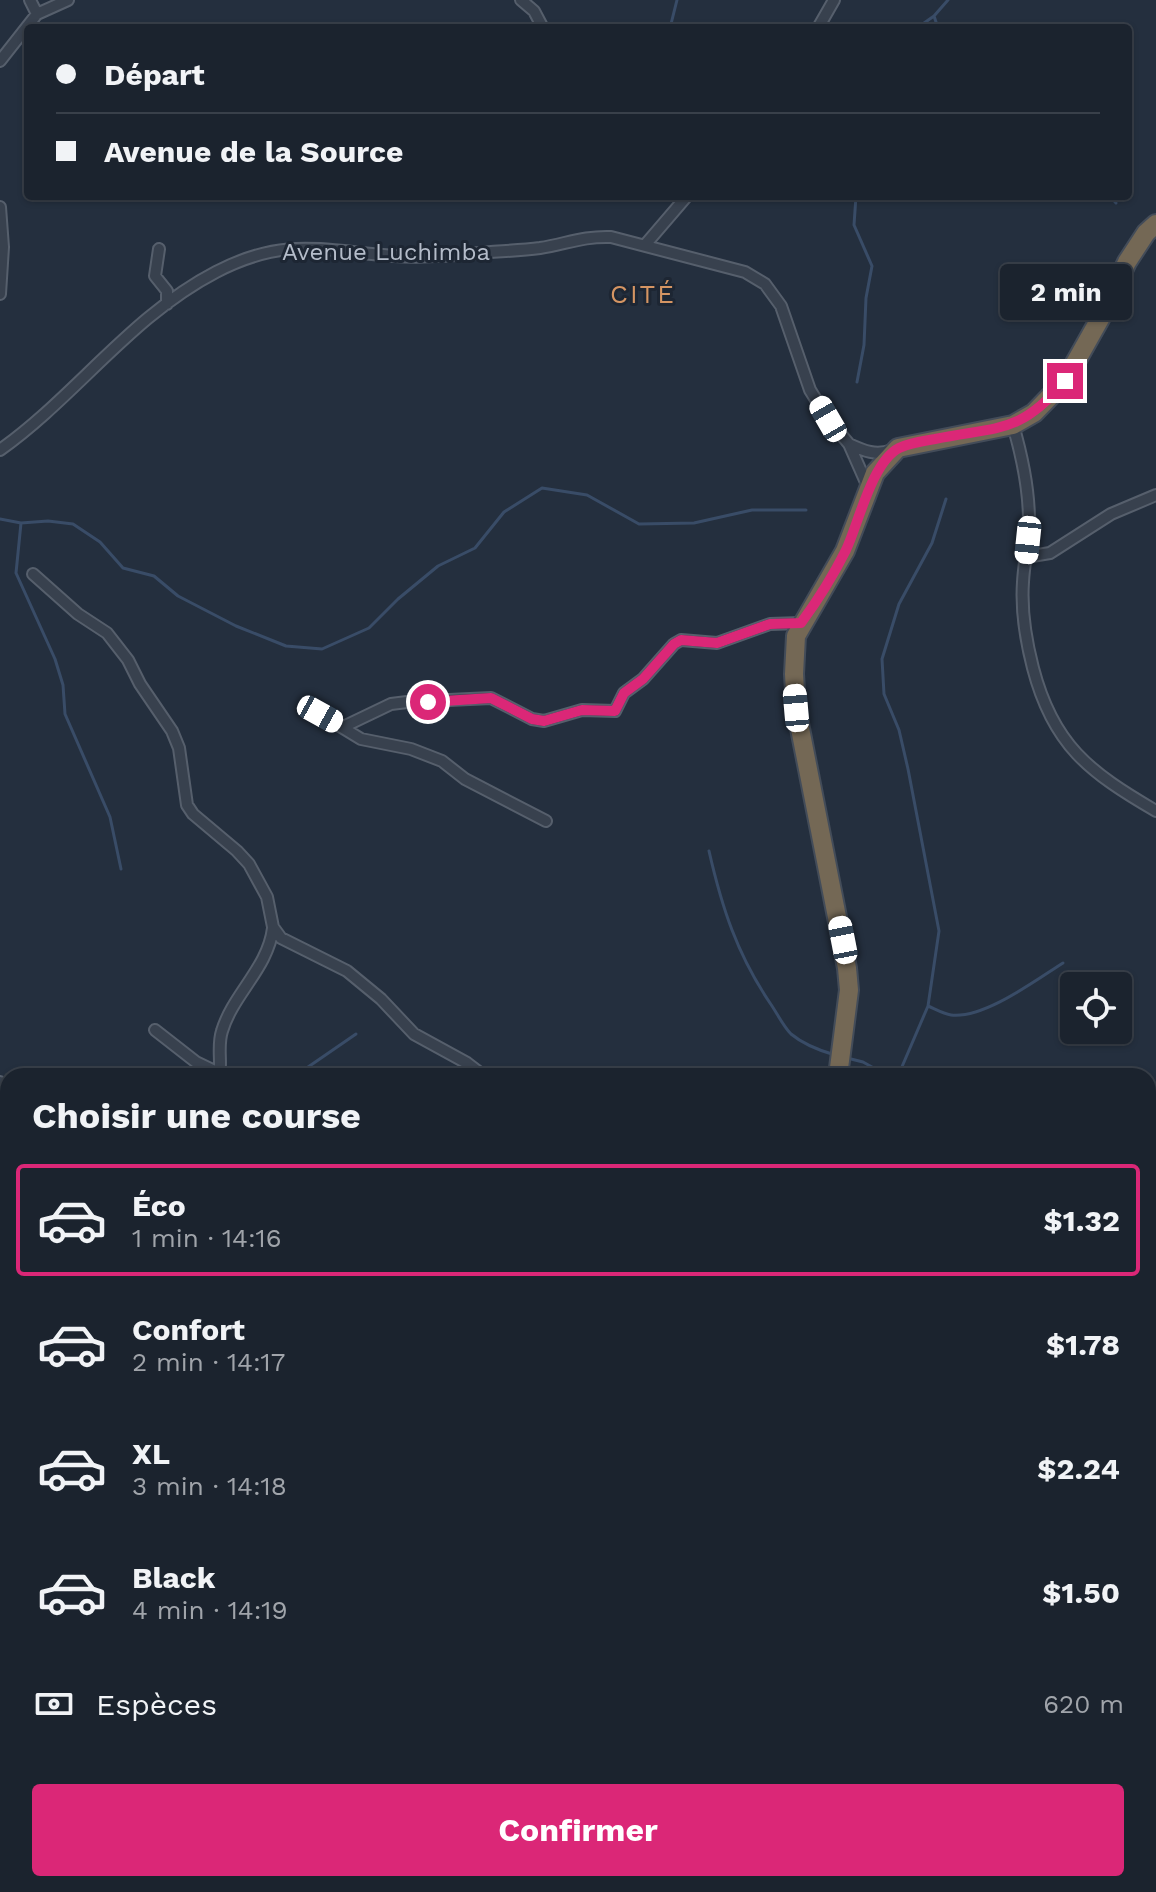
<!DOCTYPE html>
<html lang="fr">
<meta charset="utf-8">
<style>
:root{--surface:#1b232e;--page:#282f3a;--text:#f1f3f6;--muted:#a0a4aa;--line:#39404a;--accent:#db2777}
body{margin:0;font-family:"Work Sans",sans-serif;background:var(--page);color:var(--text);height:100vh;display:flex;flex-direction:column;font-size:30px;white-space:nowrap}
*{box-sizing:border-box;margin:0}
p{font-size:26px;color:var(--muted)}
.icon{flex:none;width:44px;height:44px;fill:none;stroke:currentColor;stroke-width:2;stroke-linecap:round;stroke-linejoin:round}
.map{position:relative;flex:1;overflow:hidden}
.sheet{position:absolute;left:0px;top:1068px;width:1156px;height:824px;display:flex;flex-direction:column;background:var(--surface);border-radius:24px 24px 0 0;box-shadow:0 2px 6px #0004,0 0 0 2px var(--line)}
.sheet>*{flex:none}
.guide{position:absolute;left:24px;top:24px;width:1108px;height:176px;border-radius:8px;box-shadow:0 2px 6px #0004,0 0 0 2px var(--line);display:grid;align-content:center;height:176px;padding:0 32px;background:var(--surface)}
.buttons{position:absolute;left:1060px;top:972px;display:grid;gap:16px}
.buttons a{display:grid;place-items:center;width:72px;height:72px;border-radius:8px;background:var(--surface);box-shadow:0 2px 6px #0004,0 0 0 2px var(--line);font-size:40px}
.end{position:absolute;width:36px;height:36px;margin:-18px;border:10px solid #db2777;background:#fff;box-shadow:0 0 0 4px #fff}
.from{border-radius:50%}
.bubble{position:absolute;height:56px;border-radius:8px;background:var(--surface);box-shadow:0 2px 6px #0004,0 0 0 2px var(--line);font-size:26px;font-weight:700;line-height:56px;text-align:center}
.car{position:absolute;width:24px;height:48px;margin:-24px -12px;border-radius:10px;box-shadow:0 0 6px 2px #0007;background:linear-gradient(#fff 24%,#345 0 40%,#fff 0 76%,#345 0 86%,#fff 0)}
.guide b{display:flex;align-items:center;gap:28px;height:76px;font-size:30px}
.guide b+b{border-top:2px solid var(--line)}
.guide i{width:20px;height:20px;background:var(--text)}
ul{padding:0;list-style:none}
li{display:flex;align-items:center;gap:24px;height:112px;margin:0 16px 12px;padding:0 16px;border:4px solid transparent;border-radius:8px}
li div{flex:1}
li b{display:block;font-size:30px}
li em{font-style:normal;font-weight:700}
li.on{border-color:var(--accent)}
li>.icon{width:72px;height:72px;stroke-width:1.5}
h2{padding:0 32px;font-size:36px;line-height:96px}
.pay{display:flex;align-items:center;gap:20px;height:88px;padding:0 32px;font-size:30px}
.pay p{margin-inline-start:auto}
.primary-button{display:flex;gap:16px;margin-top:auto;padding:16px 32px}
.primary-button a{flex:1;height:92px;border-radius:8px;background:var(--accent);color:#fff;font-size:32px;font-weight:700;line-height:92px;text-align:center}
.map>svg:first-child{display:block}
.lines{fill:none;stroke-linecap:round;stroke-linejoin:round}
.stream{stroke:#394c67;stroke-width:3}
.street-casing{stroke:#565f6c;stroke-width:14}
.highway-casing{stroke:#434c59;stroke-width:22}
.street{stroke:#38414e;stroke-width:10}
.highway{stroke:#746855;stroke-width:18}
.route{stroke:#db2777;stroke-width:10}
.labels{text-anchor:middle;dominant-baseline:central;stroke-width:6;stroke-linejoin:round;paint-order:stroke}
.street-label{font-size:24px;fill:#b4bcc9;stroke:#1d2633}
.neighbourhood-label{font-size:26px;letter-spacing:2px;fill:#d59563;stroke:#1d2633}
</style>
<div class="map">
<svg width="1156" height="1892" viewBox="0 0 1156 1892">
<rect width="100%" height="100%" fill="#242f3e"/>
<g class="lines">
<path class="stream" d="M934 16 938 28
M670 28 677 0
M917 28 934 16 948 0
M856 196 854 225 872 266 866 298 864 345 857 382
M1110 196 1116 203
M0 519 21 523 48 521 73 524 100 542 123 568 154 576 178 596 236 626 286 646 322 649 369 628 398 599 438 566 475 548 504 512 542 488 587 495 639 524 694 523 752 510H806
M21 523 16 573 55 659 63 685 65 714 110 817 121 869
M709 851C722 908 737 954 770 1003 777 1013 783 1026 791 1034 803 1044 821 1051 835 1055
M928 1006C935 1009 944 1014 951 1015 984 1019 1036 980 1063 963
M847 1058 863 1062 888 1076
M295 1076 356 1034
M898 1076 928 1006 939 931 908 769 899 730 884 694 882 659 899 604 932 543 946 499
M1148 1544 1156 1538
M1148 1560 1156 1595
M1148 1625 1156 1627
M0 1827 8 1825
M231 1884 241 1892
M649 1884 651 1892
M73 1892V1884
M141 1892 150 1884
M838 1892 839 1884"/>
<defs>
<path id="street" d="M30 0 37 14
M521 0 534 11 543 28
M818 28 834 0
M0 61 37 14 68 0
M0 207 3 247 0 294
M645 245 687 196
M159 249 155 276 167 291V304
M1013 425C1022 456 1029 488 1029 521 1029 542 1024 562 1023 582 1021 610 1026 641 1033 668 1053 745 1089 772 1156 811
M849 444C864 451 876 456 892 450
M0 450C76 396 131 316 216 272 285 236 323 251 394 256 426 258 459 255 491 252 507 251 524 250 540 248 566 244 583 236 611 237L745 272 765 284 781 306 810 390 828 419 849 444 868 487
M1026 557 1050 553 1111 514 1156 495
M33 574 78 614 107 633 128 660 140 684 172 731 179 748 187 805 193 814 237 851 249 864 267 897 273 927 281 938 347 971 381 999 414 1034 467 1063 484 1076
M320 714 361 739 411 749 442 761 465 779 546 821
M343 727 391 704 407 702 491 698 532 719 544 721 582 710 615 711 624 693 643 679 674 644 681 640 717 643 770 624 801 623
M155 1030 196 1062 223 1075
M219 1076C222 1062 217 1046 222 1031 233 994 268 968 273 928
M0 1082 8 1091
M0 1557 8 1553
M1148 1719 1156 1716
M514 1884 515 1892
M978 1884 979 1892
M741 1892 743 1884"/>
<path id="highway" d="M838 1076 849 990 847 968 796 708 794 674 796 636 845 551 875 473 898 448 1013 425 1034 413 1065 381 1101 317 1127 262 1146 233 1156 224
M0 1435 8 1434"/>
</defs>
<use href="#street" class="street-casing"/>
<use href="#highway" class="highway-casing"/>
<use href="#street" class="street"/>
<use href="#highway" class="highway"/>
</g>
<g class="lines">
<path class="route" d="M428 702 491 698 532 719 544 721 582 710 615 711 624 693 643 679 674 644 681 640 717 643 770 624 801 623C818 600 833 576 846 550 859 522 872 462 899 448 909 443 923 441 935 439 998 426 1019 435 1065 381"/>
</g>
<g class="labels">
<g class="street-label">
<text x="386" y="252">Avenue Luchimba</text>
</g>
<g class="neighbourhood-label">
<text x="643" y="294">CITÉ</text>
</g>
</g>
</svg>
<div class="buttons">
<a><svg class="icon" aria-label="locate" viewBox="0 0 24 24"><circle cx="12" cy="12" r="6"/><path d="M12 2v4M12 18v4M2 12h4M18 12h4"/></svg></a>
</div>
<i class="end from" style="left:428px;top:702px"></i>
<i class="end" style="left:1065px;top:381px"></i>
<div class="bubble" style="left:1000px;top:264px;width:132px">2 min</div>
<i class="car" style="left:828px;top:419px;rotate:330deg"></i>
<i class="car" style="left:1028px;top:540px;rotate:186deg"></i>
<i class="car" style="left:796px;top:708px;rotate:355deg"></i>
<i class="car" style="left:320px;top:714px;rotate:119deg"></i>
<i class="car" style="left:843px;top:940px;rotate:349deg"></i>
<div class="guide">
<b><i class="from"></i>Départ</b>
<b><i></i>Avenue de la Source</b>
</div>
<section class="sheet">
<h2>Choisir une course</h2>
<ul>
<li class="on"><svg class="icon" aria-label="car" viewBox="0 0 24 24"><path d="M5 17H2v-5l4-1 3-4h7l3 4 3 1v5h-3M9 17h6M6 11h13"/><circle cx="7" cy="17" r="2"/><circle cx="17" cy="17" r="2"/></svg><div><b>Éco</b><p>1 min · 14:16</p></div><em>$1.32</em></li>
<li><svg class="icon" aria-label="car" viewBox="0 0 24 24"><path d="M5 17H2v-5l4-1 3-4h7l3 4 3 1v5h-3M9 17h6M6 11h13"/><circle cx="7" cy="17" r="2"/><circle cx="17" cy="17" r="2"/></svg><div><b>Confort</b><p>2 min · 14:17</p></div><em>$1.78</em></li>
<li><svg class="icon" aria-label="car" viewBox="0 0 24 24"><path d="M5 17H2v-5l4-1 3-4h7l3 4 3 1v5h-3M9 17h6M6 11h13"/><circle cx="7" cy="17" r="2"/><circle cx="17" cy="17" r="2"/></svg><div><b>XL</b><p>3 min · 14:18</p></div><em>$2.24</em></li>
<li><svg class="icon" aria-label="car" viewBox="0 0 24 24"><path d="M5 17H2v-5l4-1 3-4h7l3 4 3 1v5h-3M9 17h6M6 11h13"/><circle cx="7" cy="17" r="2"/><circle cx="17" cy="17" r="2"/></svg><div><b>Black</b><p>4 min · 14:19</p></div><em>$1.50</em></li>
</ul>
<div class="pay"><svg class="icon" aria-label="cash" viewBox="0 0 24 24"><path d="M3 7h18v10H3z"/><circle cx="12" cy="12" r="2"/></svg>Espèces<p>620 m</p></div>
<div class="primary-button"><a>Confirmer</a></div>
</section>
</div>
